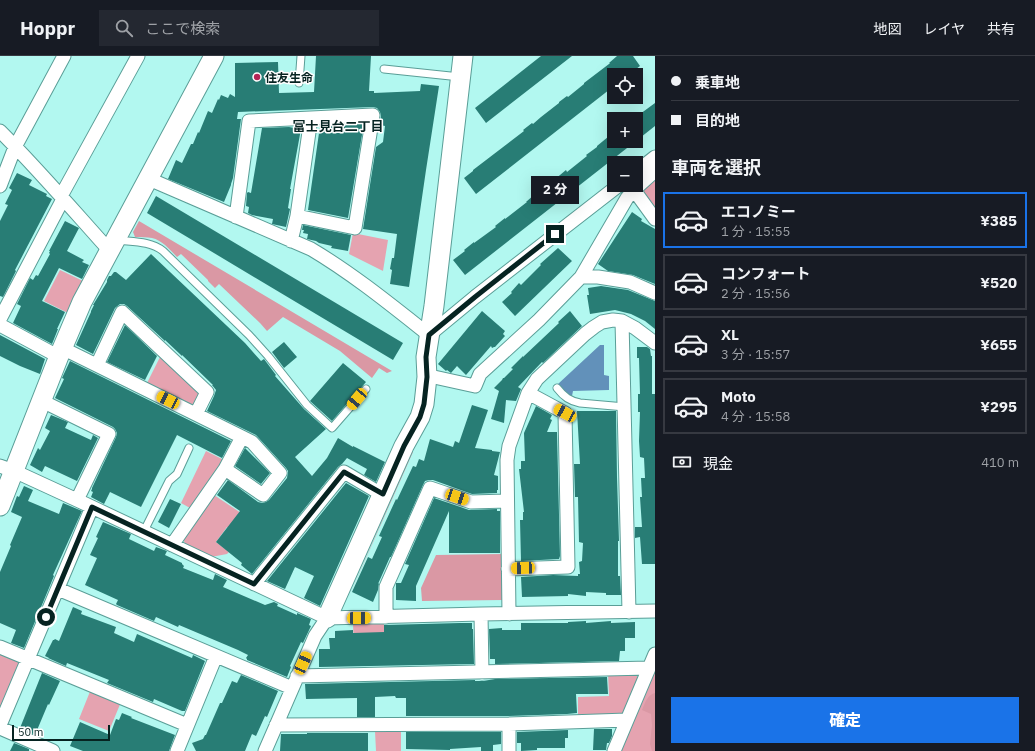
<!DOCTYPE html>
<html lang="ja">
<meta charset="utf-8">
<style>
:root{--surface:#171b24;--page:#242831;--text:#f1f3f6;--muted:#9ea1a6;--line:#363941;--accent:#1a73e8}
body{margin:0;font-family:"IBM Plex Sans","Noto Sans JP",sans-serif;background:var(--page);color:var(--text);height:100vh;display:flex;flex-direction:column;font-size:15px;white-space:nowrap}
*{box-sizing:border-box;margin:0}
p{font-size:13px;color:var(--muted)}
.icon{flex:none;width:22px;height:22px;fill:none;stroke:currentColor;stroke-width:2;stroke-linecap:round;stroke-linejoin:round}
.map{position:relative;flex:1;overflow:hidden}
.drawer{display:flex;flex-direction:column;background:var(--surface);width:380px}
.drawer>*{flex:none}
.hud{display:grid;align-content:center;height:88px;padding:0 16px;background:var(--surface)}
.controls{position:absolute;left:607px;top:12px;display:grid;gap:8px}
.controls a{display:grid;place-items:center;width:36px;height:36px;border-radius:0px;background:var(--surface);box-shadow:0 4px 16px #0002;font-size:20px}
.scale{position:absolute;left:12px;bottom:10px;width:98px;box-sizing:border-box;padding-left:4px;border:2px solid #062321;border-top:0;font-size:11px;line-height:14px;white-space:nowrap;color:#062321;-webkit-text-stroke:3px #fff;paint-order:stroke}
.end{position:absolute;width:18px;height:18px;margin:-9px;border:5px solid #062321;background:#fff;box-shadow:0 0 0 2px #fff}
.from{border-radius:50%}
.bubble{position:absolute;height:28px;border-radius:0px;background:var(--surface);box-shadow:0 4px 16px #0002;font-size:13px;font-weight:800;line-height:28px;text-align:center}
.car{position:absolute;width:12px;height:24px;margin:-12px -6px;border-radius:5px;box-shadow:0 0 3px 1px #0007;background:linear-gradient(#f5c518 24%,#345 0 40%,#f5c518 0 76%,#345 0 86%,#f5c518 0)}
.hud b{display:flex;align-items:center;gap:14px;height:38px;font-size:15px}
.hud b+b{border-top:1px solid var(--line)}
.hud i{width:10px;height:10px;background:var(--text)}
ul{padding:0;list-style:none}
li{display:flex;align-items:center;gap:12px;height:56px;margin:0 8px 6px;padding:0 8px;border:2px solid var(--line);border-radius:0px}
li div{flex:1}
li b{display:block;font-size:15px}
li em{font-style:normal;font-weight:800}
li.active{border-color:var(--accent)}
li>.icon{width:36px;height:36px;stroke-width:1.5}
h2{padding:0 16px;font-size:18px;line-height:48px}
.pay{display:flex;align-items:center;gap:10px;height:44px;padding:0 16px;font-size:15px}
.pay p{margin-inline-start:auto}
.primary-button{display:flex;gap:8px;margin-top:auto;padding:8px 16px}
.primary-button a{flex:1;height:46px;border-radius:0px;background:var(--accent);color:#fff;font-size:16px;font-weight:800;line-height:46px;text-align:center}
header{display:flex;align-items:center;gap:24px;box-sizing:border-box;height:56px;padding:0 20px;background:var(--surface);border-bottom:1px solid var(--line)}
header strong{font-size:19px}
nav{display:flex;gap:22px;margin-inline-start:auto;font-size:14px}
.search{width:280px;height:36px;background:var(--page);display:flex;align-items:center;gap:10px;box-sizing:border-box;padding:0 14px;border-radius:0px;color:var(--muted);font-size:15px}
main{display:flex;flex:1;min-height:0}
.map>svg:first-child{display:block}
.green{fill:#e5a3b0}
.forest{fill:#da98a4}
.water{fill:#6291ba}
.building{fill:#287d75}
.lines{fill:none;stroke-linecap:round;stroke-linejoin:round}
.lane-casing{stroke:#5a9e97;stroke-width:9}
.street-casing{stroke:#5a9e97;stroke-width:15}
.secondary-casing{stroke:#5a9e97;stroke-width:21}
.lane{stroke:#fff;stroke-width:7}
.street{stroke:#fff;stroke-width:13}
.secondary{stroke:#fff;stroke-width:19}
.route{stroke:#062321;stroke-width:5}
.poi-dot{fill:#b32455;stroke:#fff;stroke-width:1.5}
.labels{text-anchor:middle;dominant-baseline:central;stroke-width:3;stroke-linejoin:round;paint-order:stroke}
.poi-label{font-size:12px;font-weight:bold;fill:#062321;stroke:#fff;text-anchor:start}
.neighbourhood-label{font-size:13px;font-weight:bold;fill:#062321;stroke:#fff}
</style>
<header>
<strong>Hoppr</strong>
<div class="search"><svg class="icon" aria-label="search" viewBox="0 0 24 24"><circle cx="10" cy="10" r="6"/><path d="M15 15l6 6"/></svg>ここで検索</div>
<nav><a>地図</a><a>レイヤ</a><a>共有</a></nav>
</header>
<main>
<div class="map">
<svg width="655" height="695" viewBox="0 0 655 695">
<rect width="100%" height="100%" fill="#b2f8f0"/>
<path class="green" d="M655 120V156L641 136Z
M353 177 388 184 383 215 349 198Z
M60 214 83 225 68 257 44 245Z
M161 299 199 336V341L197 347 192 349 147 327Z
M206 395 224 404 190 452 181 447Z
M412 396H413L348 543Z
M214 439 259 469 230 472 227 471 216 486 229 496 227 498 211 501 185 488 183 482Z
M384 567V576L354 591 353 568Z
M0 595 18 602 21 611 0 660Z
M655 611V695H620Z
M608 617H635L640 625 622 660 578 661V641L609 640Z
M91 633 121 646 109 675 79 663Z
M375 675H401V695H376Z"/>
<path class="forest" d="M139 165 392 315 387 317 379 312 372 322 340 295 283 261 267 275 260 267 219 228 215 232 208 225V224L181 198 177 201C170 194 162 184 152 182 147 181 141 181 135 181L133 176Z
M503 498V544L422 545 421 532 436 499Z
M655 637V695H652L650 688 652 669 651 658 642 654C645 647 647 639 655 637Z"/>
<path class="water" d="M600 289H604V319L609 320V334L573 335 572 340C566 338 561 334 558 328Z"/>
<path class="building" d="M316 0H371L369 35H374V37L420 35 421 28 439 30 426 114 409 231 390 228 392 214 390 213 392 202H394L397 178 363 173 376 91 383 86 385 70 380 69 381 60 380 56 377 52 373 51 238 56 237 63H241L233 122 231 128V129L224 146 168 123 176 104 182 107 191 88H193L198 76 199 77 208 55 212 57 218 43 219 44 221 39 228 42 230 38 235 41V7L278 6 279 37 314 36Z
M541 0H572L486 67 475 52Z
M617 0H633L640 10 628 19H614V30L476 138 464 122 473 115V114L524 75 523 74 532 67 533 68 541 61 559 47V46L567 40 568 41 584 28V27L609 8 610 7H609Z
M655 47V70L636 85V61Z
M364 67 348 162 308 154 320 70Z
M289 71 301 73 290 133H291L288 152 290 153 286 171 272 168 273 163 252 159 248 157 249 151 246 150 247 137 248 136 251 137 262 72Z
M614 76V85H636L465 219 453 204 465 195 464 194 474 186V187L496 171 495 170 505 162V163L527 146H526L535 138 536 139 566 114 567 116 587 100 586 99 597 91V90Z
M17 117 32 124 29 129 47 138 46 140 52 143 15 214 16 215 3 241 0 240V165L8 149 5 148 12 134 9 132Z
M156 140 403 287 393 304 147 157Z
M632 156 642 163 641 165 655 173V228L633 219 608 215 598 208Z
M65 165 79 172 67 195 84 204 82 206 89 209 82 223 59 212 42 245 65 256 57 273H58L52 288 13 267 21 250 17 248 30 222 33 224 36 219 38 220 50 198 49 197 50 195H49Z
M303 169 351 179 348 195 331 192 332 190 319 187 316 185 307 183 308 178 303 177 304 174H302Z
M558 192 572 205 515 260 502 246 512 237 511 236 519 227 521 229 541 209 540 208Z
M151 198 245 287 261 305 264 303 276 319 275 320 304 353 326 373 295 401 312 420 327 402 338 382 353 391V390L385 406 376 426 364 419 367 413 347 402 342 408 338 411 252 518 241 509 242 507 216 486 240 455 217 439 228 424 258 446 262 447 266 446 269 444 287 422 288 415 286 412 256 379 207 355 214 340 216 334 212 329H213L182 299V300L165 284V285L127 250 124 248H120L115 252 93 298 76 289 91 256V255L94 249H93L107 226V224L109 220H111L114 216H116L126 224Z
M601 230 628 234 655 245V273L645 265 631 258 615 254 590 258 587 239H589L588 232Z
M482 255 505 275 503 278 505 280 495 291H494L492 292 491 290 466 319 457 310 451 317 447 314 446 315 438 308Z
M570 255 582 270 543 307 542 306 518 331 521 333 516 345 506 344 504 367 491 363 499 335 494 332 502 324 503 322H504L513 313 511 312 523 300V301L559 267 558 266Z
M125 269 157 300 145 324 107 306Z
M0 279 45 303 40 318 20 310 0 300Z
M284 286 297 301 284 312 272 296Z
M637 291H647L650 293 651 300H652V338H655V508H642L640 481 635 482V471H642L640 441H642L641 422H645L644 402 640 401 639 385 640 356H638V338H640L639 302H637Z
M70 305 231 385 222 402 177 379 141 451 110 436 104 448 91 441 93 436 91 435 92 433V432L116 381 117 377 115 373 113 371 55 342 64 323 62 322Z
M343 307 366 326 332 365 310 345Z
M472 349 488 354 475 392 492 394V395L500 396 494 419 498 420V434H497V437L472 438 433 424H429L425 425 423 429 391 501H390L378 528 379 527 378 534 373 546 352 536 368 501 372 503 382 481 379 480 396 443 397 444 413 410 416 411 419 403 424 405 430 383 453 391 455 385 459 387Z
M536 350 552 359 550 363 552 364 547 376H557L560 500 559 503 521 505 520 464H523V456H524L519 413H521V405H525L524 377Z
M577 355H616L617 421 619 485H618V520H620L621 539H606V537L586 536V540L568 538V540L522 541 521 521 553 519 578 520V518H580L579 506 582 505 583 487 579 486 578 441H575L574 408H580Z
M51 359 68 366 65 372 91 384 93 379 98 382 77 425 45 410 42 416 30 409 38 392 40 394 50 375 45 372Z
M245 392 270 417 261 428 235 410Z
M346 427 369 440 320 550 304 542 314 520 295 511 285 533 267 525Z
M24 430 33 434 28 445 59 458 63 447 82 455 53 519 54 520 24 592 11 587 16 574 0 567V516L11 490 10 489 22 461 11 456 17 440 19 441Z
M434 442 469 454 497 453V455H500V497H449V455L416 530V545L396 544V527H401L409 509 405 508Z
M170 443 181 448 169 472 158 466Z
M103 466 131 478 129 483 154 495 156 491 167 495 165 499 182 507V508L184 510 183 512 213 524 215 518 227 524 223 531 265 549 274 546 278 548 277 550 297 559V557L311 563 309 569 311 570 303 587 301 586 290 610 291 611 287 621 247 604V603L246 602 248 599 238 594 179 569 178 571 156 561 154 565 117 549 116 548 118 544 85 529 97 502 90 499 98 482 96 481Z
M73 551 82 555 81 558 116 571 114 577 134 586 137 578 192 602 193 599 205 605 185 655H182L154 643 153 646 107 627 109 624 67 607 66 610 48 602H49L45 600 53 584H54L55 583 59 585Z
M586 565V567L611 565V567L635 566V582H625V595H620L619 605 495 608V603H490L489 573 502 572V574H521V567H568V566Z
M460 567H472V573H473L474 608 319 611V593H330L329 582H335V575L353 574V577L384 576V569Z
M42 617 60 625 49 649 48 648 35 679 20 672Z
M241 619 278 635 267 661 265 660 256 680 252 678 245 695H196L192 687 203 683 205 679H206L220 647H222L232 625 237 627Z
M607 621 608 638H576L577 657 567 658 509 660H406V642H396L395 640 375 641V661H357V642L306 643 305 628 475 624V625H483L495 623Z
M122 657 132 661 131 662 175 679 169 695H83L70 690 80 666 110 679 116 663 119 664Z
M594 673H612V680L609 687H607L606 694H593Z
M568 674V682H565V692H537V694L521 695V687H517V676Z
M406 676H501V688L493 689V695H481V691L450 693V694L406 693Z
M307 677H368V695H280L281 678H307Z
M14 687 29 693V695H10Z"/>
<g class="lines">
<defs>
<path id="lane" d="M384 13 460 21
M299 27 301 0
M117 184C133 186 150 185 163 195L249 279 268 300 307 349 332 372 366 333
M557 332C564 341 570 345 580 347L625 351
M144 475 169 425 177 418 189 392"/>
<path id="street" d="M0 75C38 113 73 154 109 194
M636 116 655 101
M149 123 311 193C353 218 391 249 429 279L475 241 619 129
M0 130 15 91 64 0
M634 134 655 163
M61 140 138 0
M236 161 249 65 373 59 355 172 297 160
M291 185 297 160 311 62
M581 221H598L630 226 655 237
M0 263 63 143
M622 265 629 556
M0 269 52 297 59 300
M62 292 242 381 225 413 172 489
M97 309 122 256 207 336 196 358
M427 321H434L475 330 480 318 539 264 581 221 627 142 634 134 655 115
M42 345 109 378 77 444
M0 410 14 415 77 444 327 562 481 558 655 555
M225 413 263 439 280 417 252 386 242 381
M508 513 568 511 565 357 528 337
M254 528 344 416 383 439
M58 533 292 632
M481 558 482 617
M509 558 507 404 509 390 528 337 537 323 585 278 594 271 602 266 613 264 622 265 635 272 655 287
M386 561V531L430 432 471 446 507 445
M0 591 187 669
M297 620 649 612
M509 668V695
M0 669 92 451
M276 669 509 668 627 664
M0 672 53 695
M177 695 216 600
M265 695 315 580 327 562
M614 695 655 598"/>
<path id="secondary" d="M0 450 59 300 82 246 214 0
M327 562 404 390 420 361 424 348 427 321 426 301 434 250 463 0"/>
</defs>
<use href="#lane" class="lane-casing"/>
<use href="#street" class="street-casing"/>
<use href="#secondary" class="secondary-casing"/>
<use href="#lane" class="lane"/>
<use href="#street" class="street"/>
<use href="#secondary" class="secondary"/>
</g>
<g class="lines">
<path class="route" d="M46 561 92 451 254 528 344 416 383 438 404 390 420 361 424 348 427 321 426 301 429 279 475 241 555 178"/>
</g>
<circle class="poi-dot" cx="257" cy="21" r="4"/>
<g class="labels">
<g class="poi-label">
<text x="265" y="21">住友生命</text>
</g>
<g class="neighbourhood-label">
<text x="338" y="70">富士見台二丁目</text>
</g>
</g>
</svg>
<div class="controls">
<a><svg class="icon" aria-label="locate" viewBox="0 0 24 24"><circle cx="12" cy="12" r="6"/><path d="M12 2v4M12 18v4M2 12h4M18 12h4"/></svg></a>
<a>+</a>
<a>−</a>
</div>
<div class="scale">50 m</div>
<i class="end from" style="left:46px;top:561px"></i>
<i class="end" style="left:555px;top:178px"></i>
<div class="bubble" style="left:531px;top:120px;width:48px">2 分</div>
<i class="car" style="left:357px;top:343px;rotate:220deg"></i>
<i class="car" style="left:168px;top:344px;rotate:296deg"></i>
<i class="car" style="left:565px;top:357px;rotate:298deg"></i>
<i class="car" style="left:457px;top:441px;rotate:109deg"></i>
<i class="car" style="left:523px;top:512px;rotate:268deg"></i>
<i class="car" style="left:359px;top:562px;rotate:89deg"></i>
<i class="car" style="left:303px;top:607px;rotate:24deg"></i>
</div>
<section class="drawer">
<div class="hud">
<b><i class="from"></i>乗車地</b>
<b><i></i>目的地</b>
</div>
<h2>車両を選択</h2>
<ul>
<li class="active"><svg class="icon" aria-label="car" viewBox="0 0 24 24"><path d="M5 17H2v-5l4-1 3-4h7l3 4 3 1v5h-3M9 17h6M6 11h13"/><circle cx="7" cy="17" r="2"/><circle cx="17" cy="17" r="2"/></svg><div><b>エコノミー</b><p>1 分 · 15:55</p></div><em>¥385</em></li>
<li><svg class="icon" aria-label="car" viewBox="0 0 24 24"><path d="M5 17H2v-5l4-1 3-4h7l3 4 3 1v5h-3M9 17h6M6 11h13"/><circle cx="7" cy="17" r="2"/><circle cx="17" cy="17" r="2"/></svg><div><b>コンフォート</b><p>2 分 · 15:56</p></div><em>¥520</em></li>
<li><svg class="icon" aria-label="car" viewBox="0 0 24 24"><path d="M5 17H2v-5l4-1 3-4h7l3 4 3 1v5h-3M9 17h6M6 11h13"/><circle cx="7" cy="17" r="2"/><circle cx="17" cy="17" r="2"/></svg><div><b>XL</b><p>3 分 · 15:57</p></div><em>¥655</em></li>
<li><svg class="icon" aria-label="car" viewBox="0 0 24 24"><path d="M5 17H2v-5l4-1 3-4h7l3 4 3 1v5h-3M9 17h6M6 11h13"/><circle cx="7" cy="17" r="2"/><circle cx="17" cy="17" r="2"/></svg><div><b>Moto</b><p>4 分 · 15:58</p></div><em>¥295</em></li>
</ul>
<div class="pay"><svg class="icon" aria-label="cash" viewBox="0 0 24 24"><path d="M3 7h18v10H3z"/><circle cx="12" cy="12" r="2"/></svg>現金<p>410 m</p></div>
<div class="primary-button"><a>確定</a></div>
</section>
</main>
